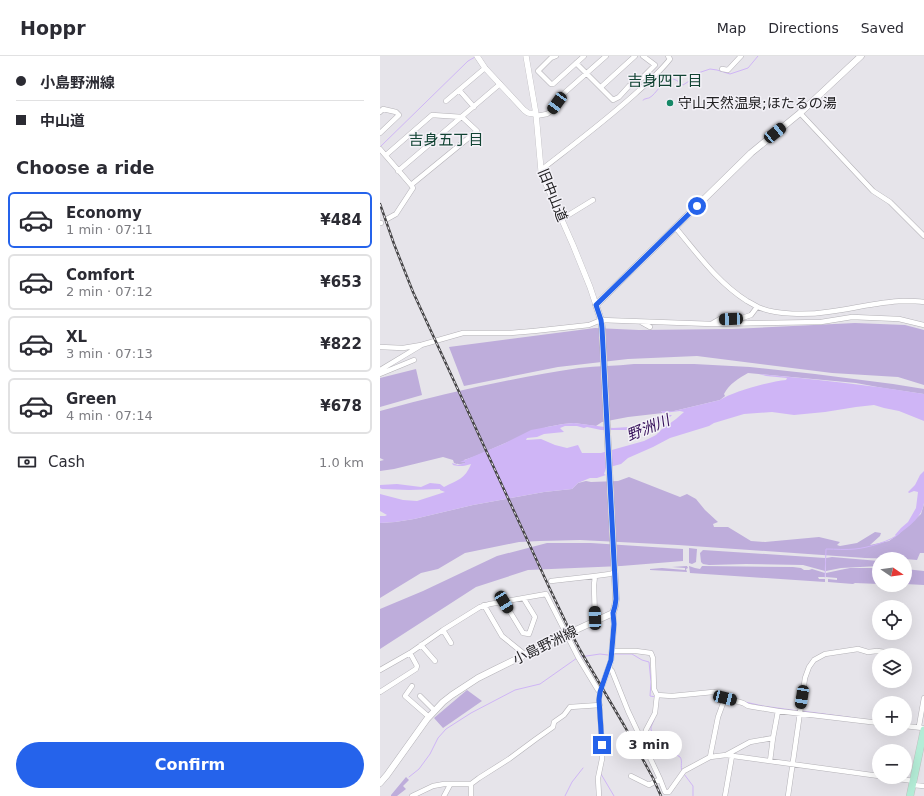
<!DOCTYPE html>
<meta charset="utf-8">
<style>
:root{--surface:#fff;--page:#f7f7f7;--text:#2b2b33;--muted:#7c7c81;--line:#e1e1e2;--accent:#2563eb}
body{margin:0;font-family:"DejaVu Sans","Noto Sans JP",sans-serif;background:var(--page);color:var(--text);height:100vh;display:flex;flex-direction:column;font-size:15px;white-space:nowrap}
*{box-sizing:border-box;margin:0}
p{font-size:13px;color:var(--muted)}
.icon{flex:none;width:22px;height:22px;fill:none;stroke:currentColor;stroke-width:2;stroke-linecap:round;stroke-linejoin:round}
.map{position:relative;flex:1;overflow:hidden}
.drawer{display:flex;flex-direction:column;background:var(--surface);width:380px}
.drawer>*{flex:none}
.hud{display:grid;align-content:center;height:88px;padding:0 16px;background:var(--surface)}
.needle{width:26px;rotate:103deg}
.buttons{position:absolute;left:492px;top:496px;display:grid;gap:8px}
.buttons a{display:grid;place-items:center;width:40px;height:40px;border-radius:50%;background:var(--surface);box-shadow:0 4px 16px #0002;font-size:20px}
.end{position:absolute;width:18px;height:18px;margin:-9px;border:5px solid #2563eb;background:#fff;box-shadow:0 0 0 2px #fff}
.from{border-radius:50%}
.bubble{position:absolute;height:28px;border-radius:14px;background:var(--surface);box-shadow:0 4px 16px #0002;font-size:13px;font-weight:600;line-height:28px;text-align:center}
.car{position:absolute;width:12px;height:24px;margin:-12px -6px;border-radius:5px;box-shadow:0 0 3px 1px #0007;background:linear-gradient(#222 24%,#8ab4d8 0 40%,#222 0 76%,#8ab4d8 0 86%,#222 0)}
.hud b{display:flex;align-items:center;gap:14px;height:38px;font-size:15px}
.hud b+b{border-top:1px solid var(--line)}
.hud i{width:10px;height:10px;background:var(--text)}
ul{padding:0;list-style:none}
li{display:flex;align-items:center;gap:12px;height:56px;margin:0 8px 6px;padding:0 8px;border:2px solid var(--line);border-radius:6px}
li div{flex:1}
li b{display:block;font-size:15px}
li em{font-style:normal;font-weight:600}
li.active{border-color:var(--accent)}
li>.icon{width:36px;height:36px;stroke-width:1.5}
h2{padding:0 16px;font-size:18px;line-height:48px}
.pay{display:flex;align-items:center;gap:10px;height:44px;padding:0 16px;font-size:15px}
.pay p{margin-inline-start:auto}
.cta{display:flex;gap:8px;margin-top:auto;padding:8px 16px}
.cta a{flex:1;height:46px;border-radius:24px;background:var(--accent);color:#fff;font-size:16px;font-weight:600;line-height:46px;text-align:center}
header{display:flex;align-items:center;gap:24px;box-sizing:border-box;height:56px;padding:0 20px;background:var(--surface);border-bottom:1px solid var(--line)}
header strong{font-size:19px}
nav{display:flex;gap:22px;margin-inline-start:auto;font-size:14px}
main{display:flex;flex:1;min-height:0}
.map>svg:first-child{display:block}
.green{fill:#beaddb}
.water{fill:#cfb5f6}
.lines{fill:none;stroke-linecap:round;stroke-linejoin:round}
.stream{stroke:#cfb5f6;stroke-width:1}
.minor-casing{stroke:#b4b2b7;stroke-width:5.5}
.tertiary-casing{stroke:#b4b2b7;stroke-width:6}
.secondary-casing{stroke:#b4b2b7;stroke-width:7}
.primary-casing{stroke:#c1c1c1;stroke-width:8}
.minor{stroke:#fff;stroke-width:4.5}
.tertiary{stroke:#fff;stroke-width:5.5}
.secondary{stroke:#fff;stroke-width:6}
.primary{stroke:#b4edd7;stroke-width:7}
.rail-casing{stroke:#454446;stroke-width:2.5}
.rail{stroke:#f3f1f7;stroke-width:1;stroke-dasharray:3;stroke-linecap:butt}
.route{stroke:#2563eb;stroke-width:5}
.poi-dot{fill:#168867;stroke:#f3f1f7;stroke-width:1.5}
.labels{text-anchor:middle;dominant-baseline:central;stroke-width:3;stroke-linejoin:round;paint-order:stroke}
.poi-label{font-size:14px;fill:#222123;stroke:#f3f1f7;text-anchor:start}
.street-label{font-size:14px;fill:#222123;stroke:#f3f1f7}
.neighbourhood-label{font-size:15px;fill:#114333;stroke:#f3f1f7}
.water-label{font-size:15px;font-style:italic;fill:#36105a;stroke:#f3f1f7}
</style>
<header>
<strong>Hoppr</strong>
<nav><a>Map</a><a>Directions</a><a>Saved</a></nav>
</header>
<main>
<section class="drawer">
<div class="hud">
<b><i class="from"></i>小島野洲線</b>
<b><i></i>中山道</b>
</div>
<h2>Choose a ride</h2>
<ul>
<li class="active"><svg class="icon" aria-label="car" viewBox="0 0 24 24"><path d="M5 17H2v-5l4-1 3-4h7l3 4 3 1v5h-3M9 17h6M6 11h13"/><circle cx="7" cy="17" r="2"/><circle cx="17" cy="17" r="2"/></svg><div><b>Economy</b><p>1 min · 07:11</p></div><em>¥484</em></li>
<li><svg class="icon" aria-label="car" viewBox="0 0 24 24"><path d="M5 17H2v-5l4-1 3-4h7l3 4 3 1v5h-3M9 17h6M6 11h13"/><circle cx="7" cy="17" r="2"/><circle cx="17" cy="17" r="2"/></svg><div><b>Comfort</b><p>2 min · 07:12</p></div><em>¥653</em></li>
<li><svg class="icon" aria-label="car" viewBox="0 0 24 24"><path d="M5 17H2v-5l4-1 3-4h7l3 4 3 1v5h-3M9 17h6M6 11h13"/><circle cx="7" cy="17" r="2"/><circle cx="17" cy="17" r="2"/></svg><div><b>XL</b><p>3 min · 07:13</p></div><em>¥822</em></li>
<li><svg class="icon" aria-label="car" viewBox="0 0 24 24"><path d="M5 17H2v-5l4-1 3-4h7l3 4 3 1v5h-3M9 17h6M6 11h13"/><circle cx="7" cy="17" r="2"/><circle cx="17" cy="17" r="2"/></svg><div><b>Green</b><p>4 min · 07:14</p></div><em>¥678</em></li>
</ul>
<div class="pay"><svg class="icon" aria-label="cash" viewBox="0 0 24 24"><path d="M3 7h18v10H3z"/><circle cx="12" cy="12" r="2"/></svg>Cash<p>1.0 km</p></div>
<div class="cta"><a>Confirm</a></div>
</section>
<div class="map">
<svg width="544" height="740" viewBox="0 0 544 740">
<rect width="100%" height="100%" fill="#e6e4ea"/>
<path class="green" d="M475 267 525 269 544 274V329L518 321 452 317 317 300 248 303 178 311 84 330 69 291 215 272 259 274 352 273Z
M254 308H314L370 311 435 318 513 328 544 333V338L503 332 476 327 368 317C359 322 349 328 344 338L345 340 340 344 294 355H281L283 357 248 361 222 366 216 370 194 367 183 368 167 371 123 388 96 400 84 404 85 406 86 407C81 408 79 409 74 407L73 404 63 401 14 413 0 415V405L4 404 0 402V355C66 337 132 322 199 312 217 310 236 310 254 308Z
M36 313 42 339 0 351V322Z
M249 421 300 441 307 438 316 443 325 454 338 466 333 468 334 471H348L371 485 385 486 439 481 460 486 457 489 460 490 477 487 495 476 501 477 500 480 490 489 509 485 516 480 541 458 544 448V497H540L537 504 525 503 485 502 298 489 200 484 160 485 139 486 85 497 58 513 41 517 0 542V467L15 466 34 463 93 449 164 436 192 433 198 427 206 425 211 426 238 425Z
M167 487H211L303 493V505L241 510 148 514 96 531 0 593V553L43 535 117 500Z
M309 492 317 493 316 506 312 508 309 507Z
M323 494 445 502V515L423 509 366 508 329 509 323 508 321 506 320 497Z
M452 501 499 505V510L461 512 446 515V502Z
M307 510 308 512 306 513 307 516 270 514V513L282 512 305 514V512L292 511Z
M309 510 315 512 320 513 322 510 413 511 421 512 424 514H429L432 513 445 517V521H438L439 523H445V526L310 517Z
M470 512H499V528L475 527 473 528 448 526V523L457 524V522L446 521V517L460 514Z
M525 513 544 515V529L525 528Z
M87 634 102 645 63 672 54 662Z
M26 721 29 724 23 730 26 733 17 740H11V739Z"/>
<path class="water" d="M379 318C434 323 489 329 544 338V365L519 355 504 352 494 349 476 351 445 356 414 359 392 356 364 358 334 367 329 370 290 382 273 391 248 402 241 408 226 412 224 418 226 419 217 422H210L198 427 192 433 164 436 93 449 34 463 15 466 0 467V460H5L7 459 0 455V438L23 444 37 445 65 436 60 434V433L29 434 2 433 0 432V429L17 428 41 431 50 427 60 428 64 431C78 424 85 423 91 408 85 410 80 411 73 409L72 407 78 409 85 407V406H80L123 388 151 374 183 368 194 367 233 372 249 371 267 366 277 361 289 359H292L290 361 272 369 248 374H221L207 371 204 372 197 370H185L180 372 184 376 164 378 157 381 147 382 146 384 161 383 175 389 187 392 198 389 202 397H221L264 385 276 379 282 373 296 363 304 356 300 355 283 357 281 355H294L340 344C352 336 391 325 406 324L407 322 386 320Z
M544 415C544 426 544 437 544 447 542 462 527 472 516 480L515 479 521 472 528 466 536 452 538 436 534 435 529 437 528 436 535 429 540 419Z"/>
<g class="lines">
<path class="stream" d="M263 44C263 43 269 42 269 42 277 38 283 22 292 23 296 23 300 27 303 29L314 22 318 17 330 13 337 14 350 18 368 12 378 0
M0 91 88 5 95 1
M445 521 446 493C456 493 466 494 475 493 487 492 512 485 520 477
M233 598H252L262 604 269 606 271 626 270 640 276 641
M200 601 220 598 228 599
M365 646 383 650 419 655
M422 655 475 662
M274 664 271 671V674L273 677 283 689 284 691 300 701C303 705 300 710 302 715
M221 718 234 740
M304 718 313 730V740
M29 721 39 713 50 698 58 682 66 673 91 657 135 634 160 628 197 602
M185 740 192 726 203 712"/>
<defs>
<path id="minor" d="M176 0 171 2 158 15 171 28H173L204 0
M196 7 233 44 239 41 249 30 261 23 275 9 263 0
M342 13 348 14 361 0
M221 31 255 0
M79 34 94 51
M66 45 105 12
M0 56 3 53 16 56 19 59 0 77
M420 57 493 135 510 146 544 180
M156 60 167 58 171 55 182 39 226 0
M0 93 31 129 97 75 82 61 52 59 6 99
M161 114C193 89 225 65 255 38 267 27 280 16 290 3L288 0
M18 115 120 28
M7 163 16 158 33 132 31 129
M182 163 213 144
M0 167H1
M295 171C317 197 337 226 367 245 371 247 374 249 378 251 396 259 428 259 447 256 472 253 497 246 523 245 530 245 537 245 544 246
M261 266 270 271
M333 267 340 263 362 262 371 259 377 251
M0 291 23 292 41 289 83 277H130L154 275 209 269 221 264 332 268 441 266 472 261 519 263 544 269
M0 314 40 290
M0 318 34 304
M215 520 214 529 215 565
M171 525 215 520 230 518 235 516
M124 546 143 577 149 578 155 561 144 543
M104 549 122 580 143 597 144 599
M63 574 71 587
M41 589 55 605
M232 595H256L271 597 273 602 274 633 277 639 275 657 266 674 263 685
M229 612 232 615 248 655 280 723 285 736H289L304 715 330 701 346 699 499 720
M0 614 30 597 63 574 100 551 110 548 166 538 198 601 218 634 220 636 219 644 222 687V703L218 722 219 740
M32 630 25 640 49 661
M0 636 36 613 37 610 30 597
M277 639 292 640 333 636 343 638 345 642 338 661 330 701
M40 640 55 655
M345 642 363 647 368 650 398 655 499 667
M525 670 543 672
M541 672 539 670 544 642
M346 699 370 686 393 682
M390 705 393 682 398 655
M251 720 269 729 280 723
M503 721 534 725
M533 729 544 730
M32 740 53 730 64 728H91L99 722 129 703 156 683 173 671 174 666 184 659 190 651 220 649
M64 740 70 729
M91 740V728
M345 740 352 700
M408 740 425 622 429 611 434 604 445 598 478 593 488 596 497 595 505 596"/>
<path id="tertiary" d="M97 0 105 12 144 54 148 57 156 58
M146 0 156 58 161 114 166 128 193 189 210 231 216 249
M220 636 231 605 234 568 233 557"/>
<path id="secondary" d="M0 727 7 719 47 663 63 646 72 639 98 622 114 614 187 578 233 557 235 550 236 543 222 272 221 264 216 249 371 97 420 57 481 0"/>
<path id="primary" d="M530 740 544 674"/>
</defs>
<use href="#minor" class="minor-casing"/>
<use href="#tertiary" class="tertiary-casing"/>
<use href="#secondary" class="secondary-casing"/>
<use href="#primary" class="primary-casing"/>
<use href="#minor" class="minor"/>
<use href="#tertiary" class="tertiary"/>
<use href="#secondary" class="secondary"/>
<use href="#primary" class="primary"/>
<defs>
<path id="rail" d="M0 148 14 188 33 236 169 531 188 571 200 594 245 671 273 722 281 740"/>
</defs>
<use href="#rail" class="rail-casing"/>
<use href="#rail" class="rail"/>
</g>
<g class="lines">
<path class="route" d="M222 689 219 644 220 636 231 604 234 568 233 557 235 550 236 543 222 272 221 264 216 249 317 150"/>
</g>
<circle class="poi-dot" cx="290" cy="47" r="4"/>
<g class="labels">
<g class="poi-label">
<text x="298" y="47">守山天然温泉;ほたるの湯</text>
</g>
<g class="street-label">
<text transform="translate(173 139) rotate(68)">旧中山道</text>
<text transform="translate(165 589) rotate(-26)">小島野洲線</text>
</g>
<g class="neighbourhood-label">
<text x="285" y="25">吉身四丁目</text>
<text x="66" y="84">吉身五丁目</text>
</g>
<g class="water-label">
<text transform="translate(268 372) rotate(-22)">野洲川</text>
</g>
</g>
</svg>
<div class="buttons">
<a><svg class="needle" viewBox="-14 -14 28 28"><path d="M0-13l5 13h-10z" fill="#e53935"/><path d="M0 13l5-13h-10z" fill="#7c7c81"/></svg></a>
<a><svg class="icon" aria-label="locate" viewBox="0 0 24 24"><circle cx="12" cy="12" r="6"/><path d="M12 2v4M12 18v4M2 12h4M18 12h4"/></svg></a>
<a><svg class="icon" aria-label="layers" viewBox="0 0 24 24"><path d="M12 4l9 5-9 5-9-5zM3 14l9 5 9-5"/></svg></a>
<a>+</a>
<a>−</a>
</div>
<i class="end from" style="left:317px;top:150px"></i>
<i class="end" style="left:222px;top:689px"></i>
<div class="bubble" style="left:236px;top:675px;width:66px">3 min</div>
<i class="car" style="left:177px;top:47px;rotate:216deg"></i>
<i class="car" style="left:395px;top:77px;rotate:51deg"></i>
<i class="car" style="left:351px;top:263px;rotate:268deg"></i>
<i class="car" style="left:124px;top:546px;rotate:149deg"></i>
<i class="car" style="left:215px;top:562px;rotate:358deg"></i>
<i class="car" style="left:422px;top:641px;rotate:189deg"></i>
<i class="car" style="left:345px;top:642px;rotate:104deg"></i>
</div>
</main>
